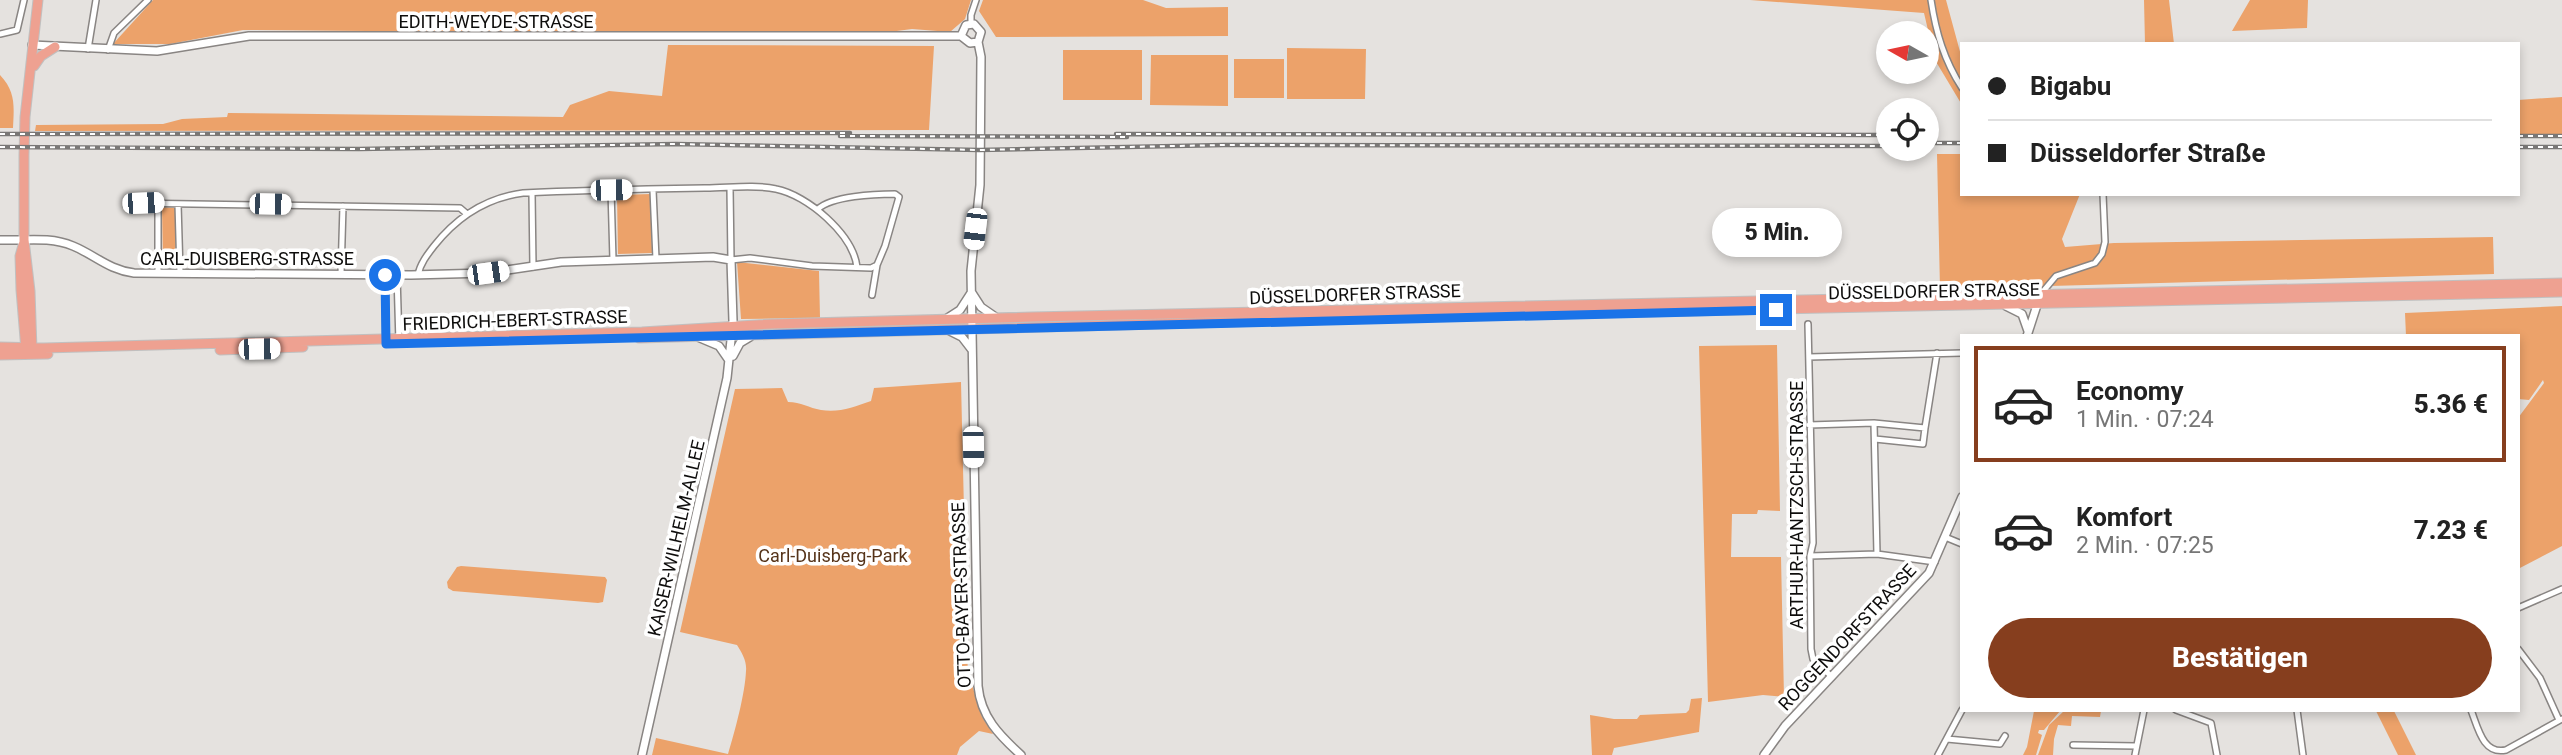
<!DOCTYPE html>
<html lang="de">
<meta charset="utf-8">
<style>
:root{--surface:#fff;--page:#f2f2f2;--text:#222;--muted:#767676;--line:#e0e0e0;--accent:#863e1e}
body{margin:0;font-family:Roboto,sans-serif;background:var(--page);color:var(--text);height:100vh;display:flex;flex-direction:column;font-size:26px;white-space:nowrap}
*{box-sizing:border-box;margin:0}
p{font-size:23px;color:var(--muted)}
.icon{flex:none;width:38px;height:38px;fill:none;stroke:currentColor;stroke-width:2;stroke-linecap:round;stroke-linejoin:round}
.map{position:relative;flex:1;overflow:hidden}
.drawer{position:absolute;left:1960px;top:334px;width:560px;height:378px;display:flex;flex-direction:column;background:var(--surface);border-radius:0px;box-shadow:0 4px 10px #0003}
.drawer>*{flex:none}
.top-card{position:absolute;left:1960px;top:42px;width:560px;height:154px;border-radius:0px;box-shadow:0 4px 10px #0003;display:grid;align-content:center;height:154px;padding:0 28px;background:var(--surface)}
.needle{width:46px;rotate:279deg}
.controls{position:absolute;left:1876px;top:21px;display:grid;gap:14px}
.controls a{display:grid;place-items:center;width:63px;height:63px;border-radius:50%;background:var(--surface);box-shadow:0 4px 10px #0003;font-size:35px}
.end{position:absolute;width:32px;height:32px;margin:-16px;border:9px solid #1a73e8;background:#fff;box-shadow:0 0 0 4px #fff}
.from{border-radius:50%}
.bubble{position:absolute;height:49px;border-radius:24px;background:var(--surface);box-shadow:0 4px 10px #0003;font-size:23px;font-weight:800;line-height:49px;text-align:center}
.car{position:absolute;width:21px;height:42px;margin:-21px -10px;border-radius:9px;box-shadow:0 0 5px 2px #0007;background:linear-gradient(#fff 24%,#345 0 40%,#fff 0 76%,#345 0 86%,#fff 0)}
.top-card b{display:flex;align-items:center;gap:24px;height:66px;font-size:26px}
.top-card b+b{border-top:2px solid var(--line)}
.top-card i{width:18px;height:18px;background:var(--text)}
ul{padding:12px 0 0;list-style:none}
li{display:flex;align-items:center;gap:21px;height:116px;margin:0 14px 10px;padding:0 14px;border:4px solid transparent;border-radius:0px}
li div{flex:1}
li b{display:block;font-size:26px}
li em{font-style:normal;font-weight:800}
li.current{border-color:var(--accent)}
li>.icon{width:63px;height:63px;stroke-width:1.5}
.cta{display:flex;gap:14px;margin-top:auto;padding:14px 28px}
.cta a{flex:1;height:80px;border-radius:42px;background:var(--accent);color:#fff;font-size:28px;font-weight:800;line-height:80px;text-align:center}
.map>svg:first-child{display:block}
.green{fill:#eca26a}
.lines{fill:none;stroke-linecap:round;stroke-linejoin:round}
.minor-casing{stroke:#898583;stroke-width:8}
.tertiary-casing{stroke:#898583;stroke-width:10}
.primary-casing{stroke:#c0c0c0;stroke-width:11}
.minor{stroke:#fff;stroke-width:5}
.tertiary{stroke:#fff;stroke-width:7}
.primary{stroke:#eea191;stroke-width:9}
.rail-casing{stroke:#7a7876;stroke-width:4.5}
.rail{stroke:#fff;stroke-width:2;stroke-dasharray:5;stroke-linecap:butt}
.route{stroke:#1a73e8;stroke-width:9}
.labels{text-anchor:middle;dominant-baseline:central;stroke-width:7;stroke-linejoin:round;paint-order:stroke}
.street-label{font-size:18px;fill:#0e0d0c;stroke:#fff}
.park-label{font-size:18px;fill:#56341a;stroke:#fff}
</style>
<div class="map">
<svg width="2562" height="755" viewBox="0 0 2562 755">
<rect width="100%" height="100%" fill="#e5e2df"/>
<path class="green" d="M153 0H971L965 19 950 32 912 29 889 32 584 33 243 30 170 44H113Z
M983 0H1143L1166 8 1228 7V36L996 37 979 11Z
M1750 0H1946L1962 59V105L1935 60 1924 13Z
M2144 0H2169L2174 44H2145Z
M2250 0H2308L2307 28 2232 31Z
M668 45 934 46 929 130 35 131 36 125 163 124 182 119 227 117 228 113 563 117 570 105 609 91 662 96Z
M1287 48 1366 49 1365 99H1287Z
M1063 50H1142V100H1063Z
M1151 55H1228V106L1150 105Z
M1234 59H1284V98H1234Z
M0 75C16 92 14 106 13 128H0Z
M2562 97V134H2518V100Z
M1937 154H1962V194H2080L2062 239 2065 247 2114 243 2493 237 2494 274 1940 289Z
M651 194 652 253 618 254 617 195Z
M162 207 175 208 176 264H163Z
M737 262 819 271 820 318 741 319Z
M2562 306V546L2518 569V418L2544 383 2543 380 2529 400 2518 399V336H2406L2405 313Z
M1777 345 1780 511 1758 510 1757 514H1732L1731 557H1781L1784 697 1763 695 1708 702 1699 346Z
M961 382 968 681 973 688 982 717 993 734 979 731 960 747 957 755H652L656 738 728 754C735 731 745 694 746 671 747 661 742 653 737 645L680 632 735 389 782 388 788 402C801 402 809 408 821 410 839 413 854 407 871 401L874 388Z
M461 566 605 577 607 580 603 602 598 603 453 591 448 588 447 582 457 567Z
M1702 698 1699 732 1614 748 1612 755H1592L1590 715 1614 719H1637L1640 715 1686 713 1689 710 1691 699Z
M2034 711H2060L2044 730H2039L2038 733 2042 735 2036 755H2023L2027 747Z
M2064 711H2101L2100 717 2072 716 2071 726 2058 725 2054 739 2053 755H2038L2049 725Z
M2376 711H2394L2416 755H2398Z"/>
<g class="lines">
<defs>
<path id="minor" d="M1931 0C1936 33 1944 60 1962 88
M971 24V15L976 0
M0 34 17 30 24 0
M88 49 96 0
M108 50 114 33 148 0
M730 188 731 260 750 258 812 266 871 268 877 265
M611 190 613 260
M653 190 656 259
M532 193 533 267
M131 203 460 208 467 214
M178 204 180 272
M818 209C832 196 875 194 895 194L899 197 885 246 877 265 872 295
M158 273V202
M341 274 343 206
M385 275 386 344
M397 275 399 343
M418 275C420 264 427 255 434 246 457 217 485 198 523 193 583 190 645 189 706 188 728 188 754 184 776 189 807 195 853 234 857 267
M2040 295 2056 276 2095 263 2102 254 2105 242 2103 194
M1808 324 1813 543 1810 556 1811 649 1813 659 1832 677
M1809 357 1962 353
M1874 423 1877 554
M1809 425 1874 423 1925 428 1923 444 1875 439
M1925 428 1937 353
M1945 537 1962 544
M1810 556 1877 554 1935 562
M2518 608 2562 589
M2518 649 2540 678 2559 720
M2176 710 2211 723 2217 755
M2297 710 2303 755
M2471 710C2478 728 2483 755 2506 750L2562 719
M1947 739 2000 744 2005 736
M2073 745 2136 746
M1938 755 1962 710
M2135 755 2144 710"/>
<path id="tertiary" d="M961 36 966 25 974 24 981 32 978 42
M961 36 970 43 978 42
M978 42 981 57 980 185 971 271 978 686C981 717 999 735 1021 755
M32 45 157 51 249 36H961
M0 240C24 241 49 236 73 246 95 255 109 270 134 273L411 275 487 273 561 262 713 257 731 260 733 321 727 378 642 755
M972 293 981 307 997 318
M2006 306 2022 314 2028 331
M946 319 960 310 971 293
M950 331 962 337 972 350
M2027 336 2039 299
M700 338 719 346 728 359
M733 356 740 343 750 337
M1764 755 1785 726 1929 573 1962 497"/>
<path id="primary" d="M34 66 41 56 55 47
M24 242 20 256 21 290 26 350
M639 338 1413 317 2562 292
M0 347 44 348 642 332 772 324 1032 317 2562 283
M32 350 30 291 24 240V155L25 117 38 0
M220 350 303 347
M0 355 48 354"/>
</defs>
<use href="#minor" class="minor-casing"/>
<use href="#tertiary" class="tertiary-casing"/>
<use href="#primary" class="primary-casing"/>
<use href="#minor" class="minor"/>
<use href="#tertiary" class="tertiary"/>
<use href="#primary" class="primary"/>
<defs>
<path id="rail" d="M0 134 850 133
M1116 134 1888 135
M840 136 1127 137
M2518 136H2562
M1927 143H1962
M0 147 359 149 676 144 979 150 1224 145 1888 146
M2518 147H2562"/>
</defs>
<use href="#rail" class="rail-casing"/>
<use href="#rail" class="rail"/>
</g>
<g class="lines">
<path class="route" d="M385 275 386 344 1776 310"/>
</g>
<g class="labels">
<g class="street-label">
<text x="496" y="21">EDITH-WEYDE-STRASSE</text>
<text x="247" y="258">CARL-DUISBERG-STRASSE</text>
<text transform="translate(1934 291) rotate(-1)">DÜSSELDORFER STRASSE</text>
<text transform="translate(1355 294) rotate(-2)">DÜSSELDORFER STRASSE</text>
<text transform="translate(515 320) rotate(-2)">FRIEDRICH-EBERT-STRASSE</text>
<text transform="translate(1796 505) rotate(-90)">ARTHUR-HANTZSCH-STRASSE</text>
<text transform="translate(676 538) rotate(-77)">KAISER-WILHELM-ALLEE</text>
<text transform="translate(961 595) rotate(-92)">OTTO-BAYER-STRASSE</text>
<text transform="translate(1847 637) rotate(-47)">ROGGENDORFSTRASSE</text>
</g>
<g class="park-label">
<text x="833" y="555">Carl-Duisberg-Park</text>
</g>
</g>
</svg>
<div class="controls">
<a><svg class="needle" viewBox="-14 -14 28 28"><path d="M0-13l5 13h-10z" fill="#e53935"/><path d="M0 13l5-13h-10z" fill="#767676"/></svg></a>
<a><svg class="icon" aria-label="locate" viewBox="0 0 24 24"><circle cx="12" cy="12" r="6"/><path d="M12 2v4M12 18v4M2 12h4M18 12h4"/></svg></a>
</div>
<i class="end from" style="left:385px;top:275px"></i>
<i class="end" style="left:1776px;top:310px"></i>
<div class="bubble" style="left:1712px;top:208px;width:130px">5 Min.</div>
<i class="car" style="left:611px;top:190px;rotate:89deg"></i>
<i class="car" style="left:143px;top:203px;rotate:88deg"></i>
<i class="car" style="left:270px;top:204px;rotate:91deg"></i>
<i class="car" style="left:975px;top:229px;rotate:187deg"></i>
<i class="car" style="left:488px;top:273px;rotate:82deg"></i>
<i class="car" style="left:259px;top:349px;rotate:89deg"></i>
<i class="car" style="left:973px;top:447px;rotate:179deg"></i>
<div class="top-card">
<b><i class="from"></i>Bigabu</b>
<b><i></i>Düsseldorfer Straße</b>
</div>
<section class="drawer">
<ul>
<li class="current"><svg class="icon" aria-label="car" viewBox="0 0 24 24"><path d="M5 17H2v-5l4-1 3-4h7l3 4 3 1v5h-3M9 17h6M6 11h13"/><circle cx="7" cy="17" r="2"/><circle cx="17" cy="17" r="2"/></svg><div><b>Economy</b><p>1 Min. · 07:24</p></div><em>5.36 €</em></li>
<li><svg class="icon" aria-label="car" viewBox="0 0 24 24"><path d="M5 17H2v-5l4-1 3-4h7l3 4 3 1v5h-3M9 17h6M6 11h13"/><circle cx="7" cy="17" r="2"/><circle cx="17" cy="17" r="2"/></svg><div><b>Komfort</b><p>2 Min. · 07:25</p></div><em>7.23 €</em></li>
</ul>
<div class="cta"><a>Bestätigen</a></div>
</section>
</div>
